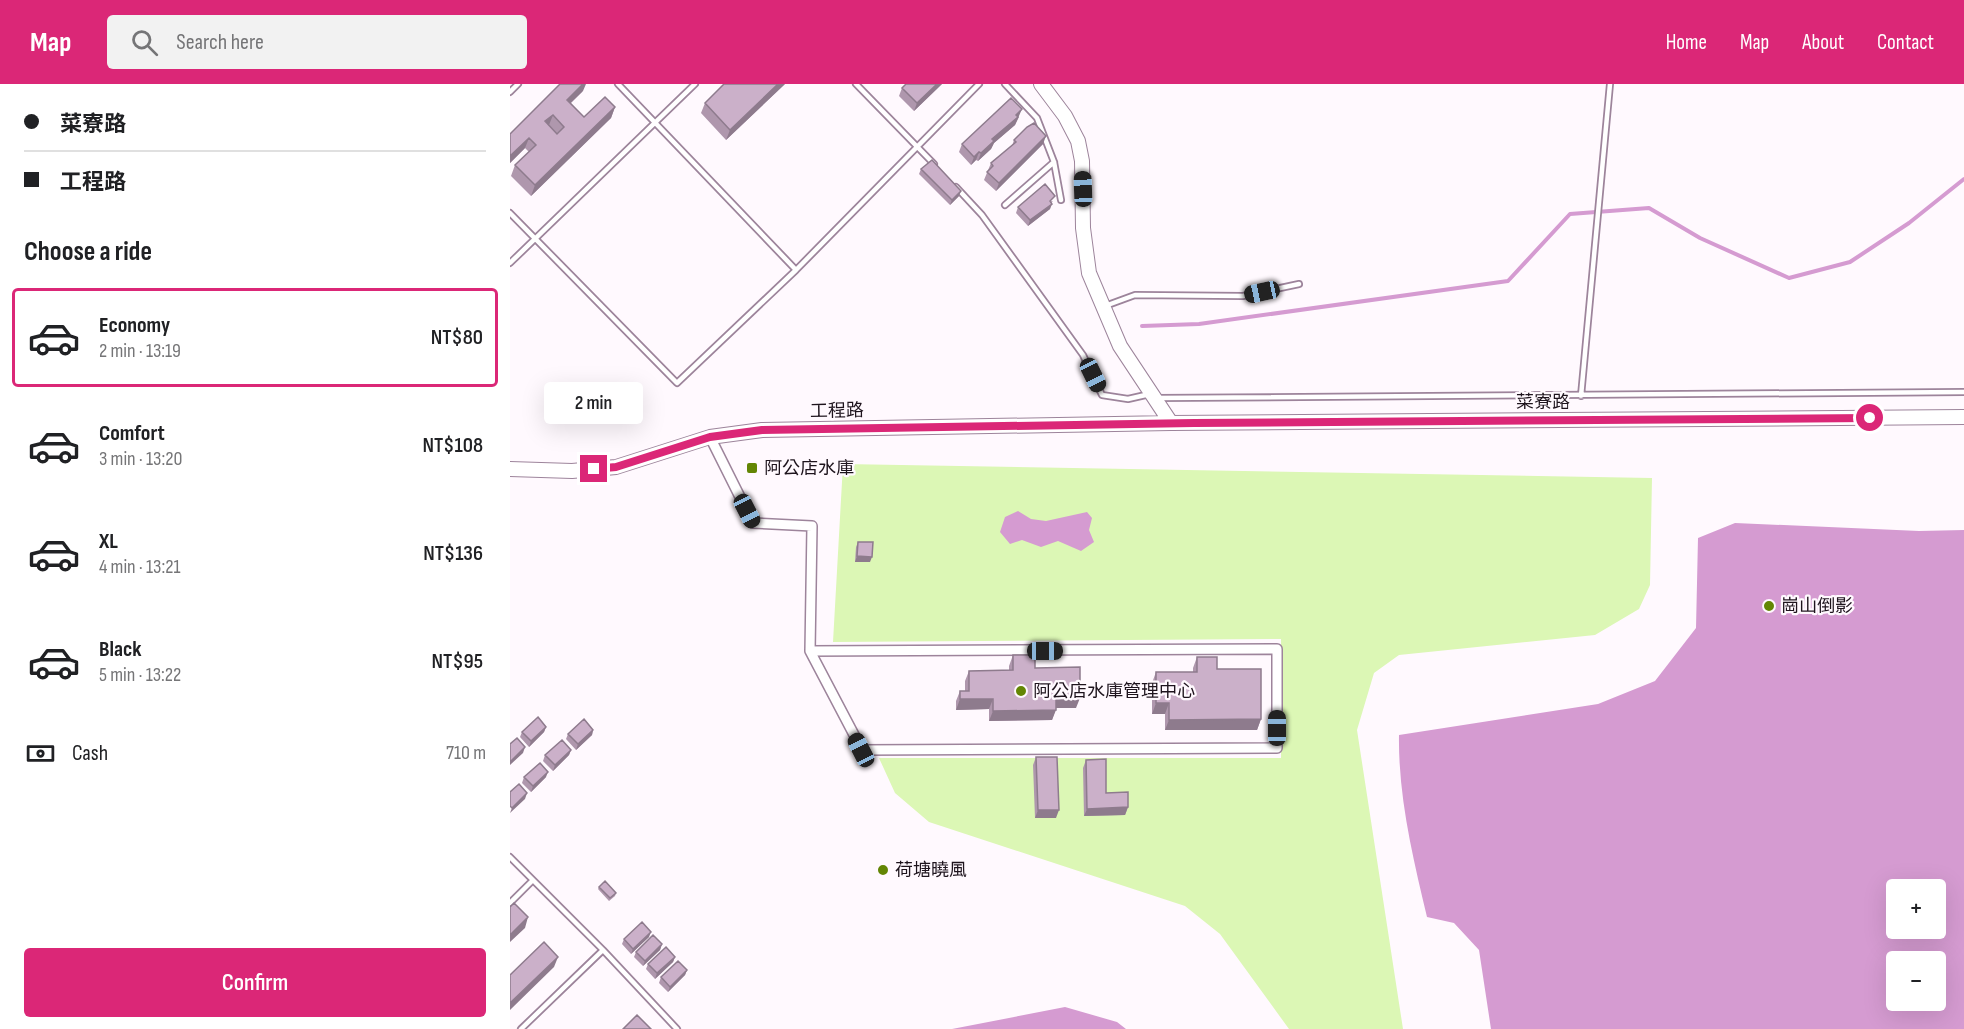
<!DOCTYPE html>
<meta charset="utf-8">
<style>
:root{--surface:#fff;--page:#f2f2f2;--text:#202124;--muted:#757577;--line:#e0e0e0;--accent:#db2777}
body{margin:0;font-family:"Sofia Sans Condensed","Noto Sans TC",sans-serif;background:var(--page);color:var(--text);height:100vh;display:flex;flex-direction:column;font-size:22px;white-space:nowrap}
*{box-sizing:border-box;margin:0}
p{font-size:20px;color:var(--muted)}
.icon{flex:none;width:33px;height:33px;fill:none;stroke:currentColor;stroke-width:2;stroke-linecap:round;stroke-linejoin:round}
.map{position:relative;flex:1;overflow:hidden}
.details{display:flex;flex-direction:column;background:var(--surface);width:510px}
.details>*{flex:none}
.banner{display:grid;align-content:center;height:132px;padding:0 24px;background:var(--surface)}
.controls{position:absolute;left:1376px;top:795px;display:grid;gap:12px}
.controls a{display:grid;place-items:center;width:60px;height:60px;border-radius:6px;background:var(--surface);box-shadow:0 6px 24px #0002;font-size:30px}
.end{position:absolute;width:27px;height:27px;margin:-14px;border:8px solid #db2777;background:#fff;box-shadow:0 0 0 3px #fff}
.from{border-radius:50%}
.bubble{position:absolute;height:42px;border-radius:6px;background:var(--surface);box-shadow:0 6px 24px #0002;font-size:20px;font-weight:600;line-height:42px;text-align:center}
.car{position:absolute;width:18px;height:36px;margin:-18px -9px;border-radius:8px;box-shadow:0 0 4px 2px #0007;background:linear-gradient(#222 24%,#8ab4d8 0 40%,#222 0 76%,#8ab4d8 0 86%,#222 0)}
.banner b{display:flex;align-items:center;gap:21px;height:57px;font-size:22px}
.banner b+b{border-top:2px solid var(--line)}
.banner i{width:15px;height:15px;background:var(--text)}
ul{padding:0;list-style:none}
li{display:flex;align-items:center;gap:18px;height:99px;margin:0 12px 9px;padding:0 12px;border:3px solid transparent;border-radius:6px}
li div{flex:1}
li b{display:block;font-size:22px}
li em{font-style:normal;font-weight:600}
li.on{border-color:var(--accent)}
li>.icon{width:54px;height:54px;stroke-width:1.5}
h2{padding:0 24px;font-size:27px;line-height:72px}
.pay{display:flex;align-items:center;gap:15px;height:66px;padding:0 24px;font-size:22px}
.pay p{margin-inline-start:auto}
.button{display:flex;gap:12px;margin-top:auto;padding:12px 24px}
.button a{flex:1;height:69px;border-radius:6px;background:var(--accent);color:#fff;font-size:24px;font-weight:600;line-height:69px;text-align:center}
header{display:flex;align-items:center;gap:36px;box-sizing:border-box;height:84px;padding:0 30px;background:var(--accent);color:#fff}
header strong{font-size:28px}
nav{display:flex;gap:33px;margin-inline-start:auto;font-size:21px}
.search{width:420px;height:54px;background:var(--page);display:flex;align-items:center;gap:15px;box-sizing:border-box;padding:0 21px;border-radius:6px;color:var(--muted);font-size:22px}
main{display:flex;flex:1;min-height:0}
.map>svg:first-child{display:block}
.green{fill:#dcf7b5}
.water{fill:#d59bd1;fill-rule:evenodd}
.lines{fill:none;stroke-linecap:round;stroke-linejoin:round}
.stream{stroke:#d59bd1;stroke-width:4}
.lane-casing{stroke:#9d849b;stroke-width:8}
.street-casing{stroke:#9d849b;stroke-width:12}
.secondary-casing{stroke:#9d849b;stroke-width:16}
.lane{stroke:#fff;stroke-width:4.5}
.street{stroke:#fff;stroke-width:9}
.secondary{stroke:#fff;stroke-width:14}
.wall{fill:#af97ad}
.shaded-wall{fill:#8e7b8d}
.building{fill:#cbb0c9;stroke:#8e7b8d;stroke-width:1.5;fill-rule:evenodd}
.route{stroke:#db2777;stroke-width:8}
.poi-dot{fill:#638604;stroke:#fff9fe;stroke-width:2}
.labels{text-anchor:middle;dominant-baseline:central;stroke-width:4.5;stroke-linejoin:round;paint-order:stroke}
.street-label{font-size:18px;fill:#1e141d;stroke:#fff9fe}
.poi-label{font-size:18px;fill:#1e141d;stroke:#fff9fe;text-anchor:start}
</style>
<header>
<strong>Map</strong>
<div class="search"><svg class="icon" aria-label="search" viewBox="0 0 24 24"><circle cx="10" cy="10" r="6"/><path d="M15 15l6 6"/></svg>Search here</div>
<nav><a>Home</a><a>Map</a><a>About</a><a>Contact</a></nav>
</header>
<main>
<section class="details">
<div class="banner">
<b><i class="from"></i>菜寮路</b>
<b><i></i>工程路</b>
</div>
<h2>Choose a ride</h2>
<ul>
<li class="on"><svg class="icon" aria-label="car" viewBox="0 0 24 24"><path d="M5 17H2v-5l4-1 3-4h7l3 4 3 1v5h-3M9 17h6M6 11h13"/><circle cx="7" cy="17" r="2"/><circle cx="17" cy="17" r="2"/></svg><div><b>Economy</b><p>2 min · 13:19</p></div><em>NT$80</em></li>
<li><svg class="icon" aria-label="car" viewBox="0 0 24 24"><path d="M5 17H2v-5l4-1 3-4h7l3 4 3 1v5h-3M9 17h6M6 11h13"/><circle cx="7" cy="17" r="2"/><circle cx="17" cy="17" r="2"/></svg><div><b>Comfort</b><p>3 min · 13:20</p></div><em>NT$108</em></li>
<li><svg class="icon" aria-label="car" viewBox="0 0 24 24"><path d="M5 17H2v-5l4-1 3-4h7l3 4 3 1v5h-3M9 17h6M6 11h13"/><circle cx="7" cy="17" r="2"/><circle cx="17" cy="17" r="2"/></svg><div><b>XL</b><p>4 min · 13:21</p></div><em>NT$136</em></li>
<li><svg class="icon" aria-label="car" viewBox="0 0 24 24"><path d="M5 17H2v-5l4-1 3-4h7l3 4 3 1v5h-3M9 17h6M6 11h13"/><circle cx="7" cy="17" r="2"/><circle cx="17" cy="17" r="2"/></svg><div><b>Black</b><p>5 min · 13:22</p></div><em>NT$95</em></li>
</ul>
<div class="pay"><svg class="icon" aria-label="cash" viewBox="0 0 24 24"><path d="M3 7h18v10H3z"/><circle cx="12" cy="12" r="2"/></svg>Cash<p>710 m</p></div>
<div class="button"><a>Confirm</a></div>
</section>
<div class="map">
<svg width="1454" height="945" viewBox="0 0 1454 945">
<rect width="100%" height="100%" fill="#fff9fe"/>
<path class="green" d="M333 380 1142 394 1140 501 1129 525 1085 551 889 571 864 589 847 646 893 945H779L710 850 675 822 419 738 385 709 369 674H771V555L323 558Z"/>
<path class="water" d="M508 427 521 435 536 437 577 428 582 434 579 446 584 458 571 467 548 457 531 463 512 456 500 460 490 448 495 433Z
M1225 439 1409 447 1454 446V945H981L969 866 944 839 917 833C903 774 888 712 889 651L1088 620 1145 597 1186 544 1188 454ZM1386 806H1425V844H1386ZM1386 878H1425V916H1386Z
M555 923 607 938 616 945H442Z"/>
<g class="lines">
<path class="stream" d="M632 242 689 240 998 197 1060 130 1139 124 1190 154 1279 194 1340 178 1399 139 1454 95"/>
<defs>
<path id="lane" d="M108 0 286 186
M346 0 424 80
M495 0 527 34 544 78 551 116
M0 8 8 0
M446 103 472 131 573 271 592 311 618 315 640 310
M495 121 544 78
M0 129 167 299 286 186 469 0
M0 179 185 0
M595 222 625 211 733 212 789 200
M1071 312 1100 0
M647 314 1454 308
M0 773 93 866 167 945
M0 819 22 797
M11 945 93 866"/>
<path id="street" d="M200 353 243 439 302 442 300 567 352 666 767 664V565L300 567"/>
<path id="secondary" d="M531 0 555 32 568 57 572 77 573 144 579 189 610 262 661 339
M0 385 62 387 106 383 200 353 252 346 661 339 1454 333"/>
</defs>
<use href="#lane" class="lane-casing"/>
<use href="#street" class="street-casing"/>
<use href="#secondary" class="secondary-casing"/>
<use href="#lane" class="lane"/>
<use href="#street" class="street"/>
<use href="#secondary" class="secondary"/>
</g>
<path class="wall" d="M275 0 216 56 191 29 195 19Z
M432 0 404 27 389 12 392 4Z
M73 7 61 19 74 33 105 23 101 34 21 112 1 92 5 81 19 68 15 64 0 79V50Z
M509 33 505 41 484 59 481 65 468 77 466 76 461 81 449 68 452 60Z
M504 56 533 60 486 107 474 96 481 79 502 62Z
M411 85 449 112 440 121 409 90Z
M543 117 541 119 540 125 518 142 506 129 508 123Z
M348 458 360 478H345L346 463Z
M503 571 525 584 566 624H546L542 636 479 637V625L446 626V617L450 607H455V597L459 587 499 586V582Z
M687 573 707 585 751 635 747 646H655V630H642V599L646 588H683V584Z
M36 643 34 648 19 663 10 653 12 648Z
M83 646 82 651 66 666 56 655 58 650Z
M61 666 59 671 43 687 33 677 35 671Z
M526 673 546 734H525L523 681Z
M576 676 596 709 618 723 615 731 574 732 573 684Z
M14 693H36L21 708 12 699Z
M89 803 106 809 105 812 99 817 88 805Z
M139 853 121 870 112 860 114 855Z
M152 860 150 866 133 882 124 873 126 868Z
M165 873 163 878 145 895 136 885 138 880Z
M177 886 175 891 158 908 149 899 151 893Z"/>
<path class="shaded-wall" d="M73 0H76L73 7 53 26 57 16Z
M268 0H275L216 56 220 46Z
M427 0H432L404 27 407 19Z
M105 23 101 34 21 112 25 101Z
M512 25 505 41 484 59 481 65 468 77 471 69 482 55Z
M43 31 39 41 35 37Z
M536 52 533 60 486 107 489 99Z
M19 54 15 64 0 79V72Z
M469 68 466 76 461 81 464 73Z
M451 107 449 112 440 121 442 116Z
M542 120 540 125 518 142 520 136Z
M347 472 362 473 360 478H345Z
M546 614H570L566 624H542Z
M450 615H483L479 625 446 626Z
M646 619H659L655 630H642Z
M546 626 542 636 479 637 483 627Z
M751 635 747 646H655L659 636Z
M36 643 34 648 19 663 21 657Z
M83 646 82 651 66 666 68 660Z
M15 663 13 669 0 681V678Z
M61 666 59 671 43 687 45 681Z
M38 688 36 693 21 708 23 702Z
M17 709 15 715 0 729 2 724Z
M618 723 615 731 574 732 577 725Z
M528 726H549L546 734H525Z
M18 833 15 844 0 858V851Z
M141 848 139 853 121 870 123 865Z
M152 860 150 866 133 882 135 877Z
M48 873 44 883 0 926V919Z
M165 873 163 878 145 895 147 889Z
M177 886 175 891 158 908 160 903Z"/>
<path class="building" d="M50 0H73L57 16 74 33 95 13 105 23 25 101 5 81 26 61 19 54 0 72V50ZM43 31 54 43 47 50 35 37Z
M214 0H268L220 46 195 19Z
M396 0H427L407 19 392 4Z
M501 14 512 25 506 31 508 33 482 55 484 57 471 69 469 68 464 73 452 60Z
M524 39 536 52 489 99 477 88 483 82 481 79 506 58 504 56 517 43Z
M422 76 451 107 442 116 411 85Z
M535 100 545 112 540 117 542 120 520 136 508 123Z
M348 458H363L362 473 347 472Z
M503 571H525V584L570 583V614H546V626L483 627V615H450V607H459V587L503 586Z
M687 573H707V585H751V635L659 636V619H646V588H687Z
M28 633 36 643 21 657 12 648Z
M74 635 83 646 68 660 58 650Z
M7 654 15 663 0 678V660Z
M52 656 61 666 45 681 35 671Z
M526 673H547L549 726H528Z
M596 675V709L618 708V723L577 725 576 676Z
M30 679 38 688 23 702 14 693Z
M9 700 17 709 2 724 0 722V708Z
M95 797 106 809 100 814 89 803Z
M4 819 18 833 0 851V823Z
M132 838 141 848 123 865 114 855Z
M143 851 152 860 135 877 126 868Z
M34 858 48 873 0 919V891Z
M156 863 165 873 147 889 138 880Z
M168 877 177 886 160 903 151 893Z
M127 931 141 945H113Z"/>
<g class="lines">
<path class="route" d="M84 385 106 383 200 353 252 346 684 339 1360 334"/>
</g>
<g class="poi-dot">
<rect x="236" y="378" width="12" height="12" rx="3"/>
<circle cx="1259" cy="522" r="6"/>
<circle cx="511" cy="607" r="6"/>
<circle cx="373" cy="786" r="6"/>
</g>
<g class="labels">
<g class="street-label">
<text x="1033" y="318">菜寮路</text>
<text transform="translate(327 327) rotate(-1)">工程路</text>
</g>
<g class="poi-label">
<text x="254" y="384">阿公店水庫</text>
<text x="1271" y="522">崗山倒影</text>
<text x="523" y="607">阿公店水庫管理中心</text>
<text x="385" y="786">荷塘曉風</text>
</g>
</g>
</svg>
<div class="controls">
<a>+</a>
<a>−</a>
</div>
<i class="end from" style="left:1360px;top:334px"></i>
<i class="end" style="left:84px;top:385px"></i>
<div class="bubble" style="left:34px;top:298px;width:99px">2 min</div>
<i class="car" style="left:573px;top:105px;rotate:358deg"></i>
<i class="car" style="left:752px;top:208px;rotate:258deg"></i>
<i class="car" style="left:583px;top:291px;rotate:154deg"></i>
<i class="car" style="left:237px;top:427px;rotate:153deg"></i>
<i class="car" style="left:535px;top:567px;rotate:90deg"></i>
<i class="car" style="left:767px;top:644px;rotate:0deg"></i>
<i class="car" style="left:351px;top:666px;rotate:333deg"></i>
</div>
</main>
